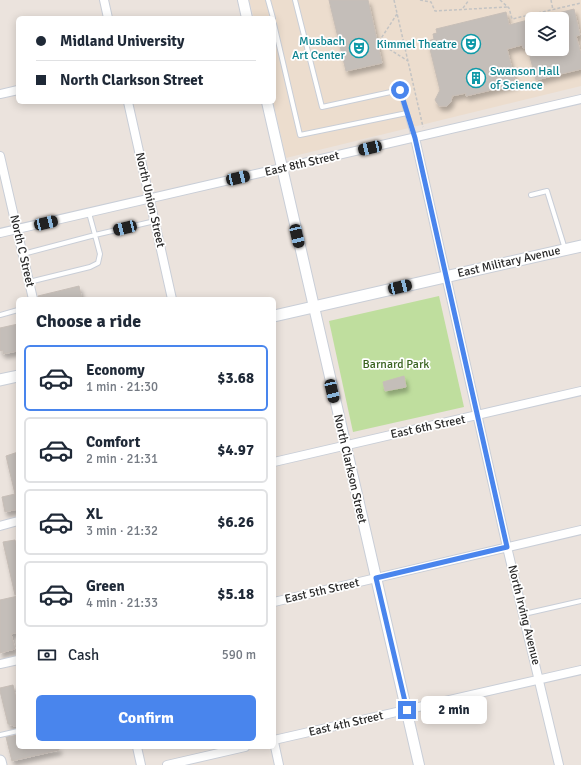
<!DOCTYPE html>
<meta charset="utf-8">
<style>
:root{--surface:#fff;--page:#f2f2f3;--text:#1f2937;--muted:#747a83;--line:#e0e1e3;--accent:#4985ed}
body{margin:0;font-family:Signika,sans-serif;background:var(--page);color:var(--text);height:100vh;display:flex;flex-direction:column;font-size:15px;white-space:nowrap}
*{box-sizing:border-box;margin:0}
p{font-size:13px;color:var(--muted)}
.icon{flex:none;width:22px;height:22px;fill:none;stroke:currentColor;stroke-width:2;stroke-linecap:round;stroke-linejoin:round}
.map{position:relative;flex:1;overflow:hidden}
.details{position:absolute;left:16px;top:297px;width:260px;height:452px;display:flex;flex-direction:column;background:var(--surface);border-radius:6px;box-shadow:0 2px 10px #0003}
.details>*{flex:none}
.hud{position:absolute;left:16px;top:16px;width:260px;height:88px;border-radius:6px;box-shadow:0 2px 10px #0003;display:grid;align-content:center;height:88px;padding:0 20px;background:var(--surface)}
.controls{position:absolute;left:525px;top:12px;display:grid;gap:8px}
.controls a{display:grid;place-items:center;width:44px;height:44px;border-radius:6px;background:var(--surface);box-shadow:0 2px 10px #0003;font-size:20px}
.end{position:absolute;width:18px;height:18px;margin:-9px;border:5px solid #4985ed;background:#fff;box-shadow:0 0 0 2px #fff}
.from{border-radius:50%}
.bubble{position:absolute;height:28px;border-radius:6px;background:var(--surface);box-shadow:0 2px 10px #0003;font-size:13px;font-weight:700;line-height:28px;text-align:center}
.car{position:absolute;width:12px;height:24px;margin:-12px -6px;border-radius:5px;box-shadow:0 0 3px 1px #0007;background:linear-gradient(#222 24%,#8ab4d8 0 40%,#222 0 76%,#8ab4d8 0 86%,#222 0)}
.hud b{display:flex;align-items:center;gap:14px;height:38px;font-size:15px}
.hud b+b{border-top:1px solid var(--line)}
.hud i{width:10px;height:10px;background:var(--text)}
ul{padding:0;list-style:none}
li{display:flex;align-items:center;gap:12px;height:66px;margin:0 8px 6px;padding:0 12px;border:2px solid var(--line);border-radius:6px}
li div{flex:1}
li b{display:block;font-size:15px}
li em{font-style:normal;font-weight:700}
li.active{border-color:var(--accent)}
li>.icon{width:36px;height:36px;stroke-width:1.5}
h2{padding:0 20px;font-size:18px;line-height:48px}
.pay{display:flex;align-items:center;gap:10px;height:44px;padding:0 20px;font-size:15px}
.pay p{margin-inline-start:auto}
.action{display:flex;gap:8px;margin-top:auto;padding:8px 20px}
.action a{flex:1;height:46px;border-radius:6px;background:var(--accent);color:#fff;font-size:16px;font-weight:700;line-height:46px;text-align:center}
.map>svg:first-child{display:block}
.education{fill:#ecddce;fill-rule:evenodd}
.green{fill:#bfde9e}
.building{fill:#c4beb9;stroke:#c7beb7;filter:url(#shadow)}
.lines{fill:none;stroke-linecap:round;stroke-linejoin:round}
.service-casing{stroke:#c9ced7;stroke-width:6}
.minor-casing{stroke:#c9ced7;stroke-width:10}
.tertiary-casing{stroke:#c9ced7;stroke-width:12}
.secondary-casing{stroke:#c9ced7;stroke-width:13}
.path{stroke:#c3c3c3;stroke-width:1.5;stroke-dasharray:3 2;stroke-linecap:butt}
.service{stroke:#fff;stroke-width:4}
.minor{stroke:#fff;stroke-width:8}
.tertiary{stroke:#fff;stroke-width:10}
.secondary{stroke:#fff;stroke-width:11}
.route{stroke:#4985ed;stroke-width:5}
.labels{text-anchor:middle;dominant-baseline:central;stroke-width:3.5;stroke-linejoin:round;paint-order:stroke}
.culture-label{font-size:12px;fill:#0d838f;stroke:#fff;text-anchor:end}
.street-label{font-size:12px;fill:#2a2a2a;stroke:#fff}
.park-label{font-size:12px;fill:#39631f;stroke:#fff}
</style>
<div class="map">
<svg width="581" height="765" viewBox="0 0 581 765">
<defs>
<filter id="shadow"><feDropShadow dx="2.5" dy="4.5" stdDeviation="2" flood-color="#0004"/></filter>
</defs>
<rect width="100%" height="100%" fill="#ebe3dd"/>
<path class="education" d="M249 0H581V86L286 158 273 102 274 18H254ZM532 19H562V49H532Z"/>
<path class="green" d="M439 296 464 407 353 432 329 321Z"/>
<path class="building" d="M329 0H368L382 63 346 71Z
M574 9 580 35 576 36 581 54V69L536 80 528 49H562V19H543V17Z
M506 12 509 25 532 19V46L523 48 522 45 507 49 516 84 466 96V93L452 96 451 102 447 106H439L435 100 440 90 428 41 434 39 433 34 437 33 436 29Z
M79 286 82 299H38V296Z
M18 324 17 351 3 354V350L0 351V328Z
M404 376 406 387 385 391 383 382Z
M18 452V509L5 512 2 497 15 494 6 456Z
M15 540 18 553V594L15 595 3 542Z
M18 596V632L11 634 15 649 0 653V600Z
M13 685 18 707V727L8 724 0 691V688Z
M18 735V747H59V750L12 761 6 737Z"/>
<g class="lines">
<defs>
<path id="service" d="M268 0 273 18
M295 0 322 107 400 90 414 137
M274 24 300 135 407 113
M531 195 547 191 565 249
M23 254 95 235 89 213
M29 282 90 267 98 263 100 254 95 235 155 221
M0 315 18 310
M524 614 581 601
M0 735 18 731"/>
<path id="minor" d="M104 0 108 18
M0 94 18 90
M128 102 172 299
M415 138 507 547 559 765
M0 156 33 299
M0 233 581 99
M274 462 581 391
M0 526 18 521
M274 602 581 530
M0 664 18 660
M274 740 581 670
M274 742 279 765
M137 747 141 765
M167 765 245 747"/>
<path id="tertiary" d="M243 0 247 18
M267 102 419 765"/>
<path id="secondary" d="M274 316 581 246
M0 380 18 376
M0 761 1 765"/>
</defs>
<use href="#service" class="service-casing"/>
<use href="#minor" class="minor-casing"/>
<use href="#tertiary" class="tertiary-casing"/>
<use href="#secondary" class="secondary-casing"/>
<path class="path" d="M394 0 423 127
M420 0 431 2 435 11 507 7
M500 0 509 8 512 19 581 3
M551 0 553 10
M463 8 469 0
M397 14 380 40 381 44 408 61"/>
<use href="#service" class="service"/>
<use href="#minor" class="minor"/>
<use href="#tertiary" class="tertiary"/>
<use href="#secondary" class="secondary"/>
</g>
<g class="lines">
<path class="route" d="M400 90 415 138 507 547 376 578 407 710"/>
</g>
<defs>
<symbol id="theatre-ring" viewBox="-11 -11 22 22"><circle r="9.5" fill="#fff" stroke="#0f9aa8" stroke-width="1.5"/><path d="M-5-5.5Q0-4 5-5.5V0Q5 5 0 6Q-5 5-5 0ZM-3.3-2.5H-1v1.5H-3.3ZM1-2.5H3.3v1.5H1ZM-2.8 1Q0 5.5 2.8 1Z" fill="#0f9aa8"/></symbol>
<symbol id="building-ring" viewBox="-11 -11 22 22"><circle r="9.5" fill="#fff" stroke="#0f9aa8" stroke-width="1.5"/><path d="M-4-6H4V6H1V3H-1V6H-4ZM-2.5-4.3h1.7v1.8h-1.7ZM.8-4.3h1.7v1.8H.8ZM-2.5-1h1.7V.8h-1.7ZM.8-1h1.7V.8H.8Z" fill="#0f9aa8"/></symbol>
</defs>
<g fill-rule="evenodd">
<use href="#theatre-ring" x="460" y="33" width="22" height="22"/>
<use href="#theatre-ring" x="348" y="37" width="22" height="22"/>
<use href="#building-ring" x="465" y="67" width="22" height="22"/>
</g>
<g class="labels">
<g class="culture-label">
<text x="345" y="41">Musbach<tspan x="345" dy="14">Art Center</tspan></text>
<text x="457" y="44">Kimmel Theatre</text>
<text x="490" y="71" text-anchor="start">Swanson Hall<tspan x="490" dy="14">of Science</tspan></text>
</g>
<g class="street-label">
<text transform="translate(302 164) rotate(-13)">East 8th Street</text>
<text transform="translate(150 200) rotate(77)">North Union Street</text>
<text transform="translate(22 251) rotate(77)">North C Street</text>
<text transform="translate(509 262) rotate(-13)">East Military Avenue</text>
<text transform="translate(428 427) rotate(-12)">East 6th Street</text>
<text transform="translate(350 469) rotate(77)">North Clarkson Street</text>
<text transform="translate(322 591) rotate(-13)">East 5th Street</text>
<text transform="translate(524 615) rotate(76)">North Irving Avenue</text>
<text transform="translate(346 724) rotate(-13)">East 4th Street</text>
</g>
<g class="park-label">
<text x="396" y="364">Barnard Park</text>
</g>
</g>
</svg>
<div class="controls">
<a><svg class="icon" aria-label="layers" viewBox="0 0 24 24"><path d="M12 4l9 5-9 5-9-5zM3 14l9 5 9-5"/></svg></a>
</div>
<i class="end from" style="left:400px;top:90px"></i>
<i class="end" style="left:407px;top:710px"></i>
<div class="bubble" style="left:421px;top:696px;width:66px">2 min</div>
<i class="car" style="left:370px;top:148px;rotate:257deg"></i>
<i class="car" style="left:238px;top:178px;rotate:77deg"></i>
<i class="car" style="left:46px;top:223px;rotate:77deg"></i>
<i class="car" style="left:125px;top:228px;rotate:256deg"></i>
<i class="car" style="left:297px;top:236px;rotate:167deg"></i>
<i class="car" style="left:400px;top:287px;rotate:77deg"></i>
<i class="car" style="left:332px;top:391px;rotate:167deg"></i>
<div class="hud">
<b><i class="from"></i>Midland University</b>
<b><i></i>North Clarkson Street</b>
</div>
<section class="details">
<h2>Choose a ride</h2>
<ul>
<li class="active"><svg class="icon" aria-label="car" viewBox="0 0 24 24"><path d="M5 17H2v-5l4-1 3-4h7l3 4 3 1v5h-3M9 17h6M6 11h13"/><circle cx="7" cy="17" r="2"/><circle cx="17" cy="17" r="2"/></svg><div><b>Economy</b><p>1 min · 21:30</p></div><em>$3.68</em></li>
<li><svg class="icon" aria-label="car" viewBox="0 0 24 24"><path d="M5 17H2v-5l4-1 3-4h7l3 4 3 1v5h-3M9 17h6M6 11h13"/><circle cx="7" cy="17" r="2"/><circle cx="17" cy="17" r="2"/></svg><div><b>Comfort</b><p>2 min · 21:31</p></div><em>$4.97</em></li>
<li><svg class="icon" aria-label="car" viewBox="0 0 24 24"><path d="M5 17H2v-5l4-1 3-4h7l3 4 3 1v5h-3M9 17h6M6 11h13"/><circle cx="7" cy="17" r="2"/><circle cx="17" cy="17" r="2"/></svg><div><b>XL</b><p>3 min · 21:32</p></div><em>$6.26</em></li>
<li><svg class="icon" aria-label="car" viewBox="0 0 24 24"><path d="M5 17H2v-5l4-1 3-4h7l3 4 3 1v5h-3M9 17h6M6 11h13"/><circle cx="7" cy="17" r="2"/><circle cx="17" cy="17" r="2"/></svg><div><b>Green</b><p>4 min · 21:33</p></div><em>$5.18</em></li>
</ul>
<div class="pay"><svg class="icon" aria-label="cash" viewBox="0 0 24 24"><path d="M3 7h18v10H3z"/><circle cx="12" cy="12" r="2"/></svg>Cash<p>590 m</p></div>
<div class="action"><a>Confirm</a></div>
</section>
</div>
